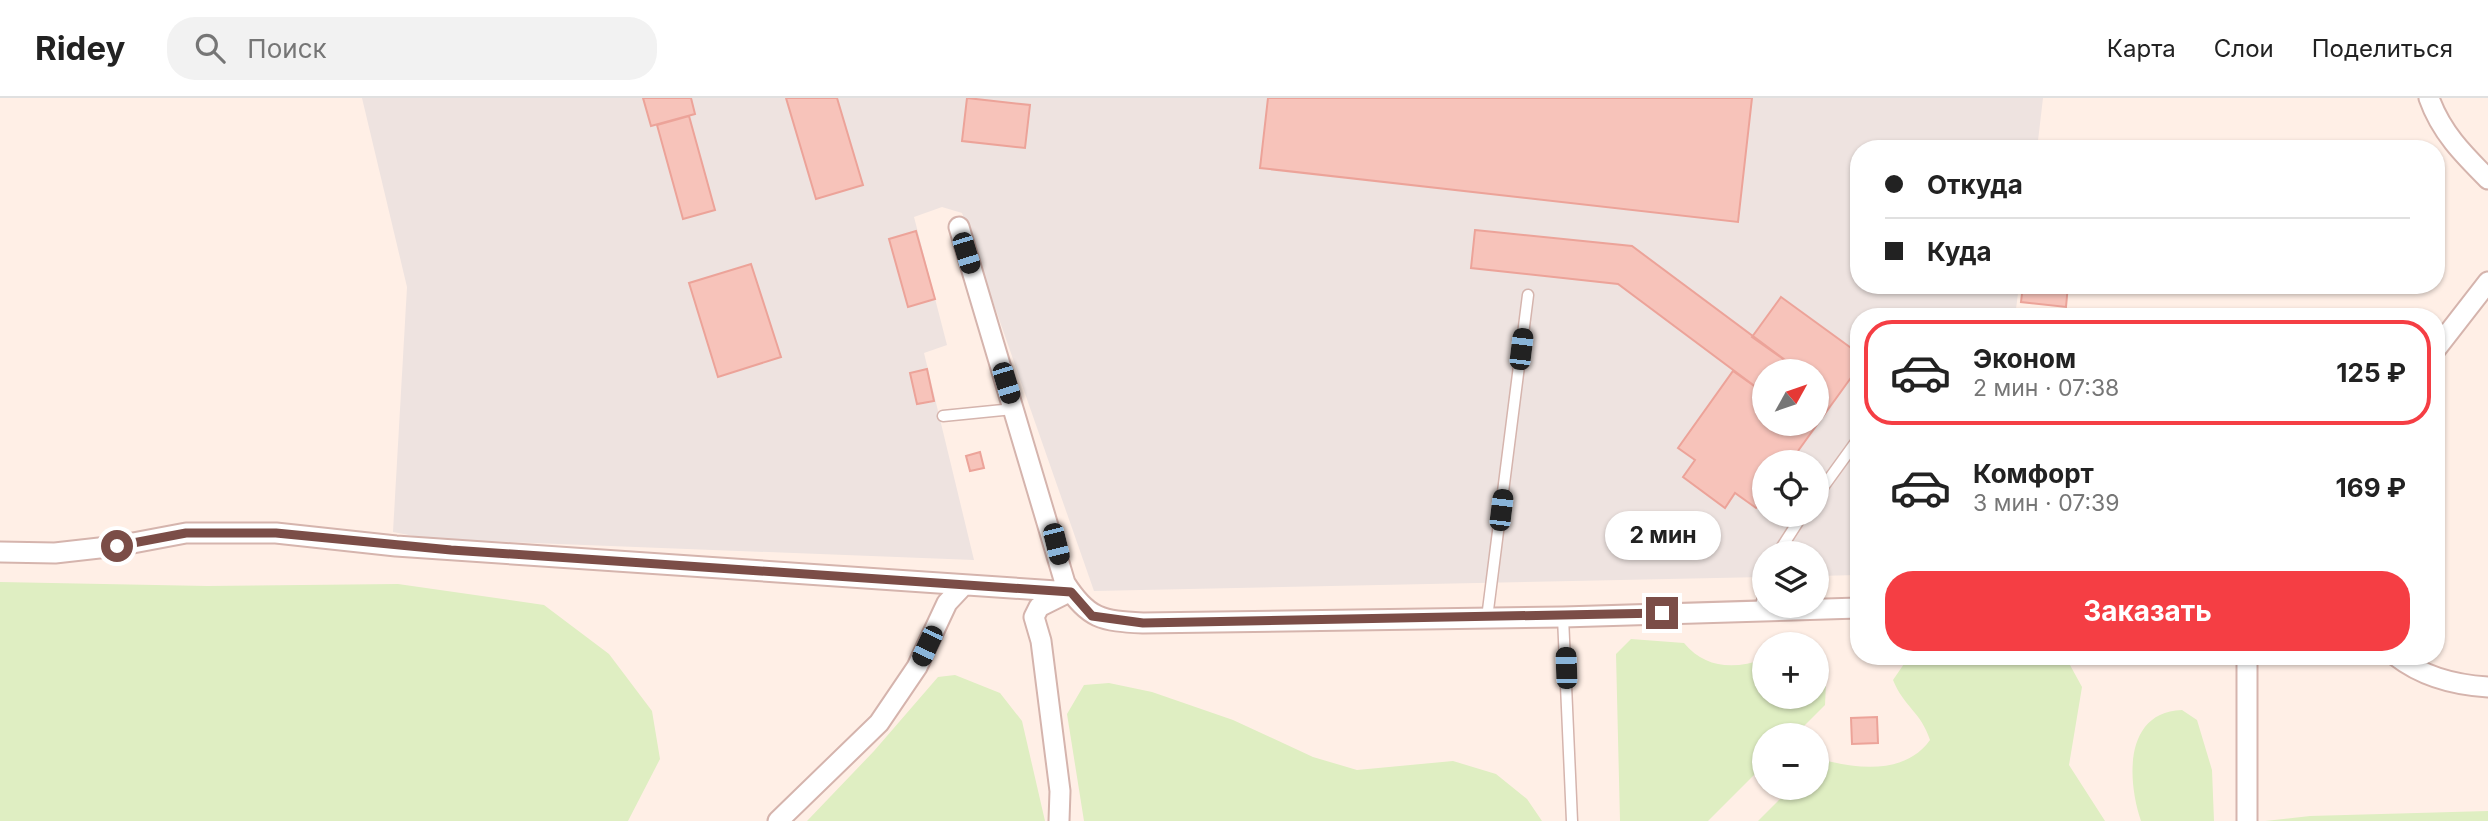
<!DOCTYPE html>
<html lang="ru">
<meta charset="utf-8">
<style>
:root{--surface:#fff;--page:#f2f2f2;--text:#222;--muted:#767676;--line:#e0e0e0;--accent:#f53e44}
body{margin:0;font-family:Inter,sans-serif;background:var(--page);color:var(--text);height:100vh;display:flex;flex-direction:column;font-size:26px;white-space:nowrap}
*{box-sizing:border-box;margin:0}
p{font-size:23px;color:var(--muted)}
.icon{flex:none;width:38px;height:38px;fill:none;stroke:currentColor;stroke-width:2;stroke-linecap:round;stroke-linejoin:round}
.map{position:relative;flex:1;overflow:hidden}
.drawer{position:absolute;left:1850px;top:210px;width:595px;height:357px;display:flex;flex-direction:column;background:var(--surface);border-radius:28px;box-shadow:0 2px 5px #0004}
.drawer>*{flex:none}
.banner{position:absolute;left:1850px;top:42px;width:595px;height:154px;border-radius:28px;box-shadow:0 2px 5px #0004;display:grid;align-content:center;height:154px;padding:0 35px;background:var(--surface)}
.needle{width:46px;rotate:50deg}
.tools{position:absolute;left:1752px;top:261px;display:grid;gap:14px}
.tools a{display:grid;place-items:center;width:77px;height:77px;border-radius:50%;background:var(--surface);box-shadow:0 2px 5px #0004;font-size:35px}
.end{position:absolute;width:32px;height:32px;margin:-16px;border:9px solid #7b4d47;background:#fff;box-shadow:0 0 0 4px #fff}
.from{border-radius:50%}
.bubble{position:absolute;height:49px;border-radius:24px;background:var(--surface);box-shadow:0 2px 5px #0004;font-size:23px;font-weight:700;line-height:49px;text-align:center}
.car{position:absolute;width:21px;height:42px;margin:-21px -10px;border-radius:9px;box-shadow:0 0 5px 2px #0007;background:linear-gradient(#222 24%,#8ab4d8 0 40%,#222 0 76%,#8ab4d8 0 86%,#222 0)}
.banner b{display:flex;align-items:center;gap:24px;height:66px;font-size:26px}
.banner b+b{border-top:2px solid var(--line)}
.banner i{width:18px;height:18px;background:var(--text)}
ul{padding:12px 0 0;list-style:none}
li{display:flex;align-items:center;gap:21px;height:105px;margin:0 14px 10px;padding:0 21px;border:4px solid transparent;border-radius:28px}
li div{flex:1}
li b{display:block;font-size:26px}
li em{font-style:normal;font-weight:700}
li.active{border-color:var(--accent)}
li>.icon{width:63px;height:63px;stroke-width:1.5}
.cta{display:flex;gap:14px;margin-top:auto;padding:14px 35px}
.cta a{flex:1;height:80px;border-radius:28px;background:var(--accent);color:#fff;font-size:28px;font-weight:700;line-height:80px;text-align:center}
header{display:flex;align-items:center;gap:42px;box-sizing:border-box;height:98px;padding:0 35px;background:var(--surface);border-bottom:2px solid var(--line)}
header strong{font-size:33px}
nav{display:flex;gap:38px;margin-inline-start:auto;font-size:24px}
.search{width:490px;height:63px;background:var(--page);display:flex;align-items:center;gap:18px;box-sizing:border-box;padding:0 24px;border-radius:28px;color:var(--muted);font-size:26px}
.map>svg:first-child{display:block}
.industrial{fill:#eee3e0;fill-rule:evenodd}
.green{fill:#dfeec2}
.building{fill:#f7c3ba;stroke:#eca399;stroke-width:2}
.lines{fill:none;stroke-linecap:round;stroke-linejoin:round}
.lane-casing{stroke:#d5b4ad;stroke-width:13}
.street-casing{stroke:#d5b4ad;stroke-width:23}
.lane{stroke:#fff;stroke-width:10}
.street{stroke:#fff;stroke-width:19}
.route{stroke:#7b4d47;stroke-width:9}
</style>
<header>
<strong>Ridey</strong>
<div class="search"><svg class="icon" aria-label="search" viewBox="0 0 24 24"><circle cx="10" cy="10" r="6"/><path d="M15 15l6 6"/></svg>Поиск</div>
<nav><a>Карта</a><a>Слои</a><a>Поделиться</a></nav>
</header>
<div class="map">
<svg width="2488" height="723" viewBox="0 0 2488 723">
<rect width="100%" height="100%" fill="#ffefe6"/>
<path class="industrial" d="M362 0H2043L2037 51H1858V187H2019L2015 219H1858V477L1817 478 1816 455H1764V479L1094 493 962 115 942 109 914 119 947 247 924 255 974 462 430 441 393 434 407 189ZM1764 273H1816V326H1764ZM1764 364H1816V416H1764Z"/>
<path class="green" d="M0 484 207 488 398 486 544 507 609 556 652 613 660 661 628 723H0Z
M1631 541 1684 545C1705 570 1733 572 1764 561V598H1816L1817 576 1826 585 1825 607 1795 637H1764V667L1708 723H1620L1616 556Z
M1906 563 2070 567 2082 589 2069 667 2105 723H1758L1791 690H1816L1817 664 1820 661C1857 671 1905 677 1930 642 1921 614 1904 609 1893 582Z
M955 577 1000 595 1022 623 1045 723H807L874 653 938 579Z
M1109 585 1152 594 1233 622 1313 659 1357 672 1453 663 1496 676 1527 701 1542 723H1084L1067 616 1084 587Z
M2182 612 2197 622 2212 672 2214 723H2141C2127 682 2124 614 2182 612Z
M2488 713V723H2265L2310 718Z"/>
<path class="building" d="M643 0H691L695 16 651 28Z
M786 0H837L863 87 816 101Z
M967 0 1030 7 1025 50 962 43Z
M1268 0H1752L1738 124 1260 70Z
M689 18 715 112 683 121 657 27Z
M1475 132 1632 148 1793 268 1789 273H1764V295L1618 186 1471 170Z
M916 133 935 201 908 209 889 141Z
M751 166 781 259 718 279 689 185Z
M2023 187H2068L2066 209 2021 204Z
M1781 199 1858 255V270L1790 364H1764V400L1756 410 1735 395 1725 410 1683 379 1695 362 1678 350 1733 273 1764 295V326H1816V273H1789L1793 268 1752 239Z
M927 271 934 303 917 306 910 275Z
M980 354 984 370 970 373 966 358Z
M1877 619 1878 645 1852 646 1851 620Z"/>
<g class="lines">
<defs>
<path id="lane" d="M943 318 1013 311
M1816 399 1858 341
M1778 455 1803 416
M1760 511 1764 496
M1563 519 1572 723
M1487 520 1528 197"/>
<path id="street" d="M2429 0C2441 34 2463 56 2488 81
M959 129 1065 485C1088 521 1102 523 1143 525L1563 519 1858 510
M2436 251 2488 184
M0 454 55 455 117 448 186 435H276L396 448 1071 494
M2396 558C2423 579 2454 587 2488 589
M778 723 879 625 917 569 947 505 962 489
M1059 723 1060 693 1041 543 1034 519 1039 509 1063 497
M2247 723V558"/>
</defs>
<use href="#lane" class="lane-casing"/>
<use href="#street" class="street-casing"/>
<use href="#lane" class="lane"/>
<use href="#street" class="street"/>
</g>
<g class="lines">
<path class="route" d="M117 448 186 435H276L451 452 1071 494 1092 518 1143 525 1662 515"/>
</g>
</svg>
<div class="tools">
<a><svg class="needle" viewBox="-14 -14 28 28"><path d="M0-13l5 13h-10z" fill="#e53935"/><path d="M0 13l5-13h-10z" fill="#767676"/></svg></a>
<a><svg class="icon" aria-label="locate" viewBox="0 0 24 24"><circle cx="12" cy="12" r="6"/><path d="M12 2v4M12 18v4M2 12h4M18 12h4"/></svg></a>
<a><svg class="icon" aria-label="layers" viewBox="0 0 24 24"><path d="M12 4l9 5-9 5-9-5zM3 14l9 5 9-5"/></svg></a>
<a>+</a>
<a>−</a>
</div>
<i class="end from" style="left:117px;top:448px"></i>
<i class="end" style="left:1662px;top:515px"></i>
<div class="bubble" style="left:1605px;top:413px;width:116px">2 мин</div>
<i class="car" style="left:966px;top:155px;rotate:163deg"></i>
<i class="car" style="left:1521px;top:251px;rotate:7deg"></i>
<i class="car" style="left:1006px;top:285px;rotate:163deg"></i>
<i class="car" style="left:1501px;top:412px;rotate:7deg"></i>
<i class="car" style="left:1056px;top:446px;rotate:166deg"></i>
<i class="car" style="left:927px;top:548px;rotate:205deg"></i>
<i class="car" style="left:1566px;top:570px;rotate:358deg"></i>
<div class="banner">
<b><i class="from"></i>Откуда</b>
<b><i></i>Куда</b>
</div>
<section class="drawer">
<ul>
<li class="active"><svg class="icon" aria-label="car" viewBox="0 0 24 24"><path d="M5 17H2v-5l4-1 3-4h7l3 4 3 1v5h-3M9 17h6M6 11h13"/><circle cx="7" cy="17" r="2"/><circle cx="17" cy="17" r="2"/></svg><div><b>Эконом</b><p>2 мин · 07:38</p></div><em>125 ₽</em></li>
<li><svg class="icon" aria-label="car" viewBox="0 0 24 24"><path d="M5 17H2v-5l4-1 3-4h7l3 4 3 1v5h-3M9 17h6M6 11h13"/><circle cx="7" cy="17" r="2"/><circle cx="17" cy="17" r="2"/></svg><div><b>Комфорт</b><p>3 мин · 07:39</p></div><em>169 ₽</em></li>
</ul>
<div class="cta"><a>Заказать</a></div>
</section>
</div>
